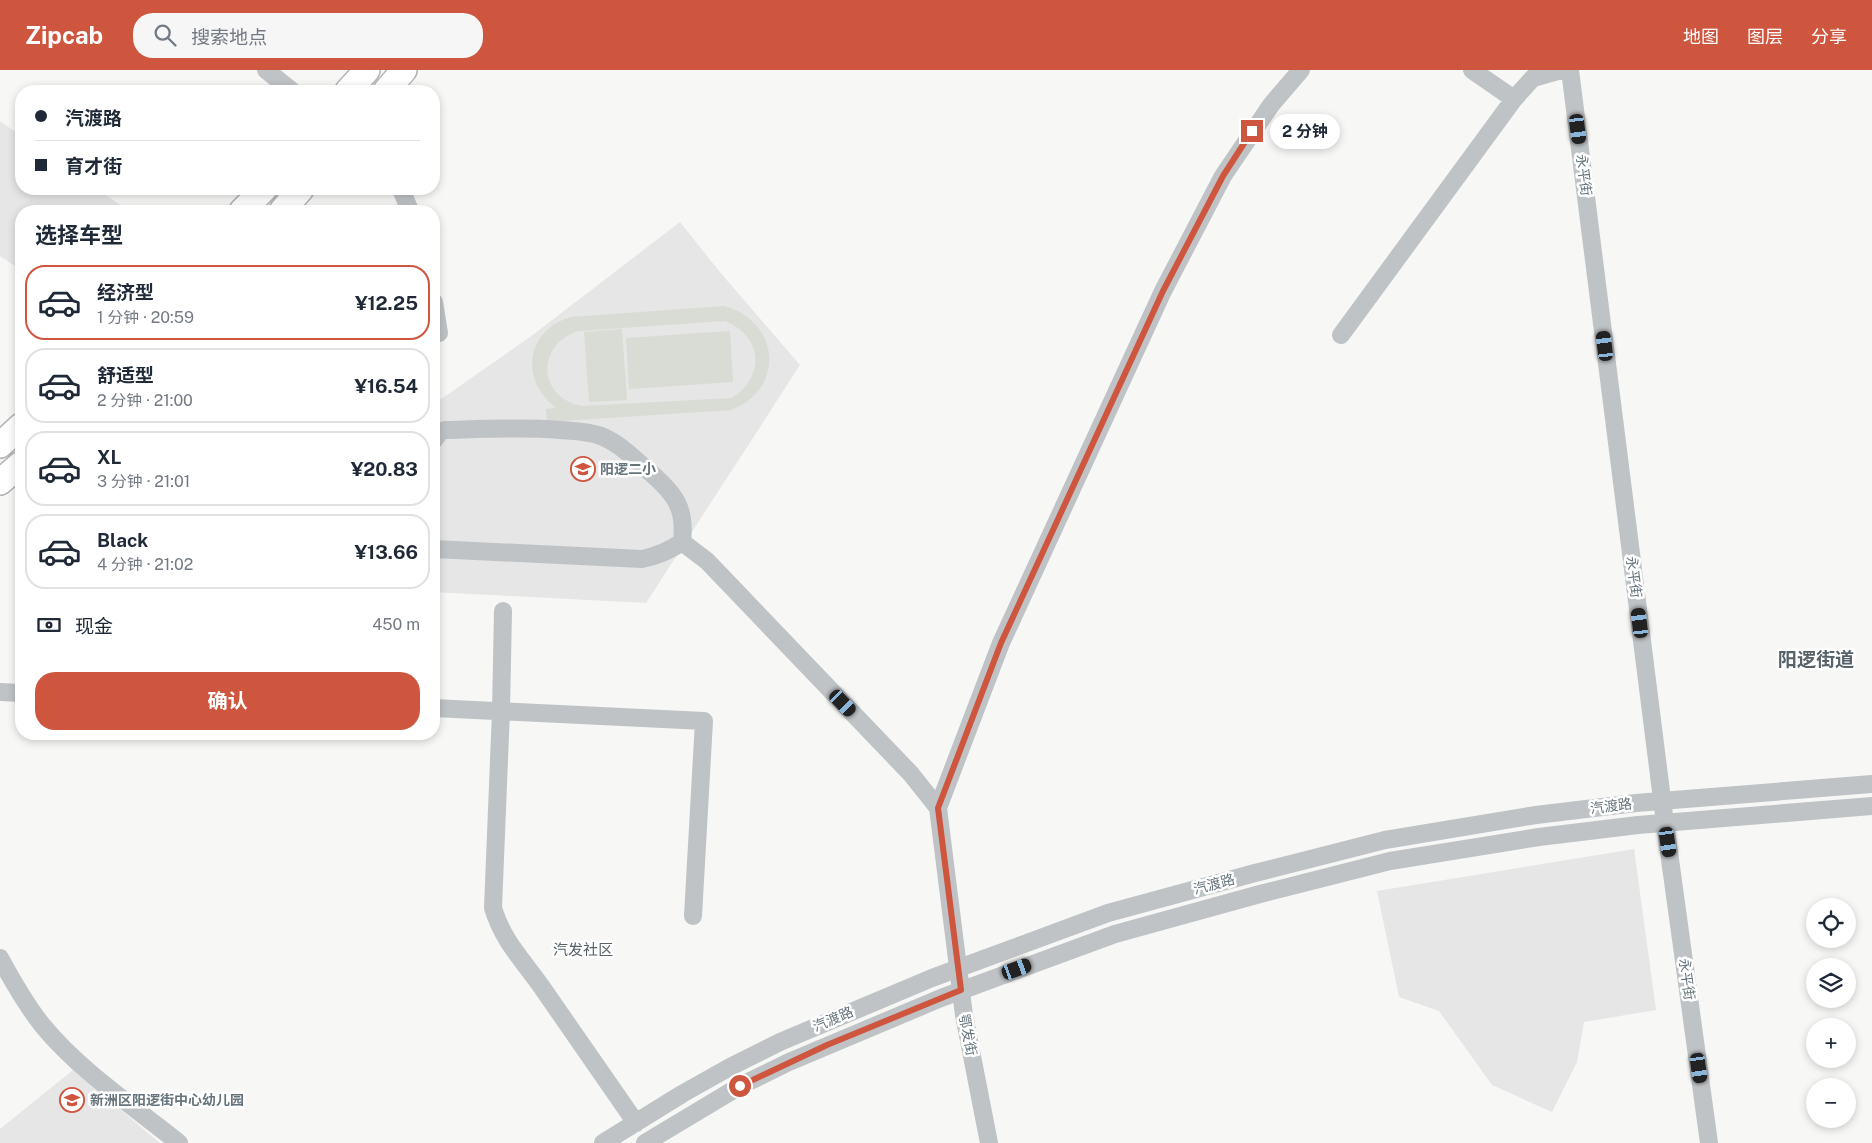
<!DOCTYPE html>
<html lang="zh">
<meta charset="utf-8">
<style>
:root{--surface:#fff;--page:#f6f6f7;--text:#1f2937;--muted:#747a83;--line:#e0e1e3;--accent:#ce553e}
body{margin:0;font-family:"Public Sans","Noto Sans SC",sans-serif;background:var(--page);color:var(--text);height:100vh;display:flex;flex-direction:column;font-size:19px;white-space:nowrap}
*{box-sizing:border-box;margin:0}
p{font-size:16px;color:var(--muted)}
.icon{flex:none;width:28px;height:28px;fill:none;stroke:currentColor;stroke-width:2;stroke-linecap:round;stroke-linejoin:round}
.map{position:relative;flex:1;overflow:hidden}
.drawer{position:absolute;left:15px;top:135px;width:425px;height:535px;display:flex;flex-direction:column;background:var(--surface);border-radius:20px;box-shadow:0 2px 8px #0003}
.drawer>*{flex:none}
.top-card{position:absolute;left:15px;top:15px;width:425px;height:110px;border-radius:20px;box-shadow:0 2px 8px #0003;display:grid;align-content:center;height:110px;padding:0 20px;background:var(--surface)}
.fabs{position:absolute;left:1806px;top:828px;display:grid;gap:10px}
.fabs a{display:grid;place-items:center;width:50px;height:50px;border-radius:50%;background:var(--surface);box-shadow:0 2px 8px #0003;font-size:25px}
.end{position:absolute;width:22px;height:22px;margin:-11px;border:6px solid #ce553e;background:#fff;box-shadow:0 0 0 2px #fff}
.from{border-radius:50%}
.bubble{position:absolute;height:35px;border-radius:18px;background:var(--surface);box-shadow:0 2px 8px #0003;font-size:16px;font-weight:700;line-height:35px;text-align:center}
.car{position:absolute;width:15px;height:30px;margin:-15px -8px;border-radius:6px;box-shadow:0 0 4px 1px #0007;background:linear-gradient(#222 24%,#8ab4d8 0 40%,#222 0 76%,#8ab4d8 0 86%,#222 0)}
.top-card b{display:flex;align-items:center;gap:18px;height:48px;font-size:19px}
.top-card b+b{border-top:1px solid var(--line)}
.top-card i{width:12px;height:12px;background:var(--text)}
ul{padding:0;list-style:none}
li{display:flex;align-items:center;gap:15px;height:75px;margin:0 10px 8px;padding:0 10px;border:2px solid var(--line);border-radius:20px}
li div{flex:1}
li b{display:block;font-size:19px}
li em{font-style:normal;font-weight:700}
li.current{border-color:var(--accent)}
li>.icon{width:45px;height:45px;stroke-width:1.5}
h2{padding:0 20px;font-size:22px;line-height:60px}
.pay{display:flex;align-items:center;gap:12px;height:55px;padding:0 20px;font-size:19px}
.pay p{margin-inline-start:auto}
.primary-button{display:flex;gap:10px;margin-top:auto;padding:10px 20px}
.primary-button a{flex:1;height:58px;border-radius:20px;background:var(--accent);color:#fff;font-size:20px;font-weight:700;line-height:58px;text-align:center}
header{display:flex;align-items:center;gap:30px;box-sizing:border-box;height:70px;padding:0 25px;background:var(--accent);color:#fff}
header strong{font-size:24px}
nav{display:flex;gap:28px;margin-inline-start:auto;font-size:18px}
.search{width:350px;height:45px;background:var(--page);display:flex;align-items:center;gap:12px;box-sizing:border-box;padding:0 18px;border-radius:20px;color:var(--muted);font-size:19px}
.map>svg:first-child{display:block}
.built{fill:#e5e6e5}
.green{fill:#d8dcd5;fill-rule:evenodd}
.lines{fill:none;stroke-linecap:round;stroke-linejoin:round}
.highway-casing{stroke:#b3b6b9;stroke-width:28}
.minor{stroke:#bfc3c6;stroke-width:18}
.highway{stroke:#fff;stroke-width:25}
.route{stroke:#ce553e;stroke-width:6}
.labels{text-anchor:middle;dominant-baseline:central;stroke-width:5;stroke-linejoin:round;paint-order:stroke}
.street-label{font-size:14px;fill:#66747c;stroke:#fff}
.poi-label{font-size:14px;font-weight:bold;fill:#66747c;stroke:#fff;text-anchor:start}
.neighbourhood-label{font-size:15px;fill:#576268;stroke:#fff}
.district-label{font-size:19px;font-weight:bold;fill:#576268;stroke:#fff}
</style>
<header>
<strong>Zipcab</strong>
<div class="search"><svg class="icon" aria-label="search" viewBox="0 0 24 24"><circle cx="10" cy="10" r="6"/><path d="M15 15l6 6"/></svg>搜索地点</div>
<nav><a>地图</a><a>图层</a><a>分享</a></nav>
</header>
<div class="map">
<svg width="1872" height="1073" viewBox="0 0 1872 1073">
<rect width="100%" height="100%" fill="#f7f7f5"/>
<path class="built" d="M0 51 21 66V119H97L129 141H21V200L0 186Z
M680 152 719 201 800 295 646 533 434 522V334L530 267Z
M1634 779 1656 940 1584 952 1577 992 1552 1042 1492 1015 1439 941 1399 927 1377 821Z
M73 1000 160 1073H0V1059Z"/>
<path class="green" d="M724 236C780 251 786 319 731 340L547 352 546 339 556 338C519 310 526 260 571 247ZM725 251C763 266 766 308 731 328L583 336C538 329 535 275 578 261Z
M622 259 627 330 589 332 584 262Z
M730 261 733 312 629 319 626 268Z"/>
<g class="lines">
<defs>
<path id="highway" d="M348 21 367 0
M386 21 404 0
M242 141 264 119
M282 141 301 119
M0 375 21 356
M0 412 21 394"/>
</defs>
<use href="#highway" class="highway-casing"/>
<path class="minor" d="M266 0 292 21
M1472 0 1514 29
M1570 0 1665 753 1709 1073
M401 119 410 141
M434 232 439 263
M1341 265 1514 29 1533 8 1561 0
M434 370 440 362 445 360C483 359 521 357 560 360 574 361 588 361 601 366 621 374 635 390 651 403 675 424 686 438 682 472 669 481 657 486 642 489L434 479
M682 472 707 491 911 704 938 738
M503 541 501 641 493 838C503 871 522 889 541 916 573 962 604 1007 636 1053
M0 622 21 623
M434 638 704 651 693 846
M0 888C13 912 26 935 43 956 79 1000 134 1037 179 1073
M603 1073 682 1024 730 997 780 972 932 908 1108 843 1255 803 1385 770 1536 745 1636 733 1872 714
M645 1073 740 1016 789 992 941 928 1115 864 1260 824 1390 791 1539 767 1638 755 1872 736
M989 1073 964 945 938 738 1001 573 1163 221 1223 106 1271 35 1301 0"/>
<use href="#highway" class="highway"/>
</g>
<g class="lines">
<path class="route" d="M740 1016 827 975 961 920 938 738 1001 573 1163 221 1223 106 1252 61"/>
</g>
<defs>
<symbol id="school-ring" viewBox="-11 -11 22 22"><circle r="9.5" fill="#fff" stroke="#ce553e" stroke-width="1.5"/><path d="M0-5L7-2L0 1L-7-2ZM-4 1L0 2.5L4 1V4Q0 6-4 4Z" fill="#ce553e"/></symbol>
</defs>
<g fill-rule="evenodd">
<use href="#school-ring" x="569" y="385" width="28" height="28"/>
<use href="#school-ring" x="58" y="1016" width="28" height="28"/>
</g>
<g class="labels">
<g class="street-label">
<text transform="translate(1584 105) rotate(83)">永平街</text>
<text transform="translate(1634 507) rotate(83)">永平街</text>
<text transform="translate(1611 736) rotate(-7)">汽渡路</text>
<text transform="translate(1214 814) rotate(-15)">汽渡路</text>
<text transform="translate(1687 909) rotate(82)">永平街</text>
<text transform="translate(833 949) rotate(-23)">汽渡路</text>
<text transform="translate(968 965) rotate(79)">鄂发街</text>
</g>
<g class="poi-label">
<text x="600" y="399">阳逻二小</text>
<text x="90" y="1030">新洲区阳逻街中心幼儿园</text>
</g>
<g class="neighbourhood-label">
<text x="583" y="879">汽发社区</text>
</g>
<g class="district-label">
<text x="1816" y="589">阳逻街道</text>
</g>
</g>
</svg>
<div class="fabs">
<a><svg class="icon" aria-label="locate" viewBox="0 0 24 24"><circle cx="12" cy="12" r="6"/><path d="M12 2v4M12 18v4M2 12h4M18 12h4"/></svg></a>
<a><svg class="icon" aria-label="layers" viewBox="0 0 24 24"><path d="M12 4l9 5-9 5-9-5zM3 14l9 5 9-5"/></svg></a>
<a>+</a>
<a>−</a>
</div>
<i class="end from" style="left:740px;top:1016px"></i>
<i class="end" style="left:1252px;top:61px"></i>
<div class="bubble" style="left:1270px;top:44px;width:70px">2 分钟</div>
<i class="car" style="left:1578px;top:59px;rotate:173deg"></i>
<i class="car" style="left:1605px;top:276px;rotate:353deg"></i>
<i class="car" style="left:1640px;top:553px;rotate:353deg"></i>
<i class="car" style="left:843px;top:633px;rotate:136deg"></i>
<i class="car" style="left:1668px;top:772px;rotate:172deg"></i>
<i class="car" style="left:1017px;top:899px;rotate:70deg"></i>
<i class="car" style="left:1699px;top:998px;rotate:172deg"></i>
<div class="top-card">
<b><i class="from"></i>汽渡路</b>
<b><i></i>育才街</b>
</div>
<section class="drawer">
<h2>选择车型</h2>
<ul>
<li class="current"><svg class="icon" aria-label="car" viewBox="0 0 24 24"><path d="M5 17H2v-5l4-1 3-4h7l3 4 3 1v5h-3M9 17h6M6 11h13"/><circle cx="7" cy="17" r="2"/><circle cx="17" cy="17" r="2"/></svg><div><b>经济型</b><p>1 分钟 · 20:59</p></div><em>¥12.25</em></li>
<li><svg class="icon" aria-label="car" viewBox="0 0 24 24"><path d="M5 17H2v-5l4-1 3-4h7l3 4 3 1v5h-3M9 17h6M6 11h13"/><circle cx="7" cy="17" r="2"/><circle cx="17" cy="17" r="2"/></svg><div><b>舒适型</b><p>2 分钟 · 21:00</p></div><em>¥16.54</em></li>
<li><svg class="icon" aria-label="car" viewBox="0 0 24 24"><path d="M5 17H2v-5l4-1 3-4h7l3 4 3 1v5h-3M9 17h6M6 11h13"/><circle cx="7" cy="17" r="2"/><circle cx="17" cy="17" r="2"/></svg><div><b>XL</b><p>3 分钟 · 21:01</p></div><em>¥20.83</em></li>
<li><svg class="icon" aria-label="car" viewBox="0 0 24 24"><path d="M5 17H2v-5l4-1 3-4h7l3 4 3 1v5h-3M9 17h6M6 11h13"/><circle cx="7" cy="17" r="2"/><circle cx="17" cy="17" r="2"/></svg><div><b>Black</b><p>4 分钟 · 21:02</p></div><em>¥13.66</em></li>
</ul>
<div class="pay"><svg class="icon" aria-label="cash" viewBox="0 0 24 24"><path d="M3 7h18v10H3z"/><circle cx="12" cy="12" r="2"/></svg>现金<p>450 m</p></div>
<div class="primary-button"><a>确认</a></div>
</section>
</div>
